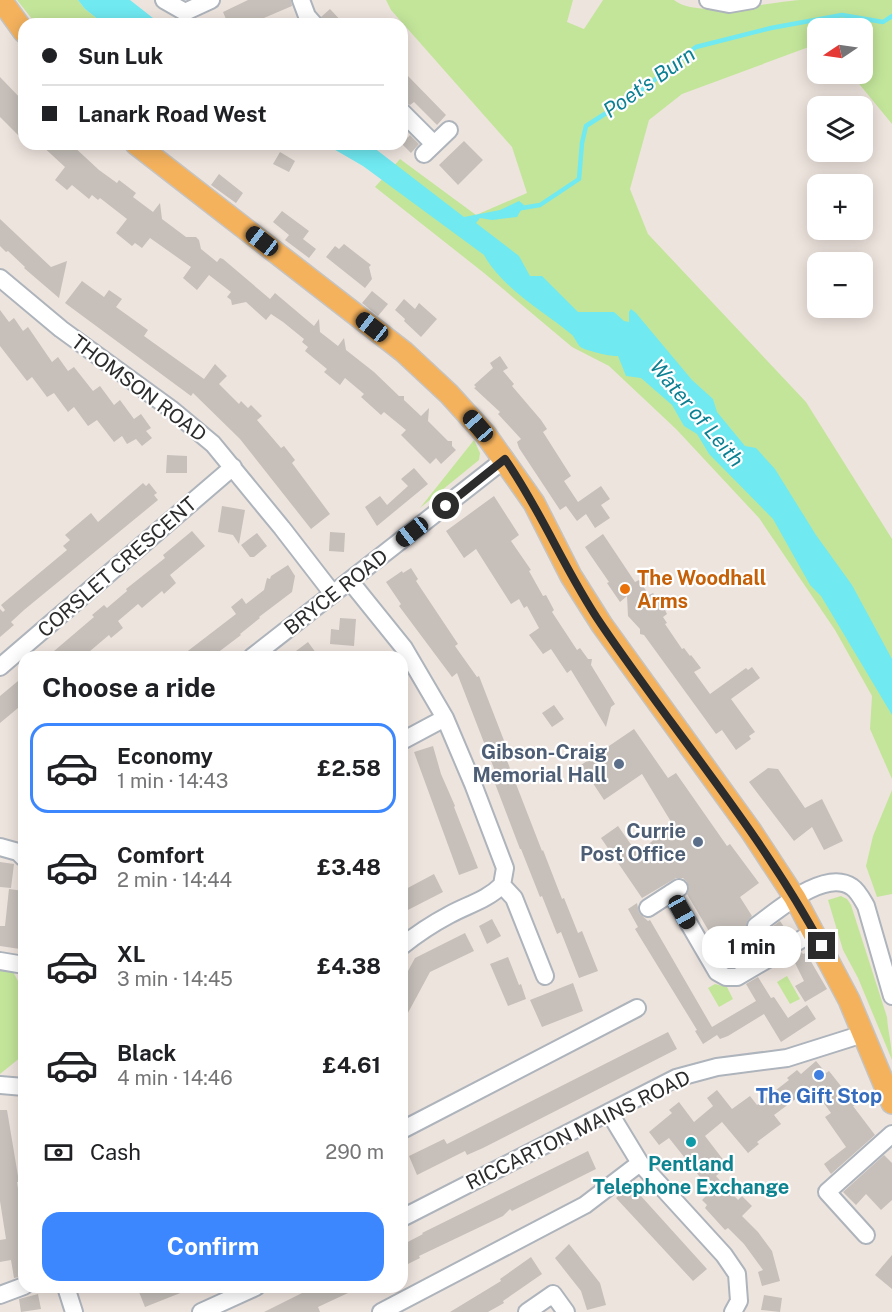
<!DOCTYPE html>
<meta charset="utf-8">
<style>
:root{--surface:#fff;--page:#f2f2f2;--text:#202124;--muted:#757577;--line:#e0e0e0;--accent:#3c87fd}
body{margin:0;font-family:"Public Sans",sans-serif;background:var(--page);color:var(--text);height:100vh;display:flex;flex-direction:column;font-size:22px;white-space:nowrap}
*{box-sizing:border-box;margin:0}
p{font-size:20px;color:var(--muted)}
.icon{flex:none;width:33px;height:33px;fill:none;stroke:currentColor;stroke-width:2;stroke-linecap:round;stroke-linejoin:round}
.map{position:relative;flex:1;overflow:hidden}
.drawer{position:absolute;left:18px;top:651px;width:390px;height:642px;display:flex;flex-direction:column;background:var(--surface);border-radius:18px;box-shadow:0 3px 15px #0003}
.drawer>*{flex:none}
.banner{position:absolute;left:18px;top:18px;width:390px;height:132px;border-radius:18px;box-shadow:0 3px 15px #0003;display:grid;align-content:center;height:132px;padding:0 24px;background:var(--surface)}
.needle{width:39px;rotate:257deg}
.controls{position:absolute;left:807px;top:18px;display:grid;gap:12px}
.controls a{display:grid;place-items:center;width:66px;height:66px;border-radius:12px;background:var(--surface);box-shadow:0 3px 15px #0003;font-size:30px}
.end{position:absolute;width:27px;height:27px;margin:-14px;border:8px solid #2c2c2c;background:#fff;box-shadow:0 0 0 3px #fff}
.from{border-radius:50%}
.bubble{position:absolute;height:42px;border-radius:18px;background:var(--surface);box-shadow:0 3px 15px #0003;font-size:20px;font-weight:700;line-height:42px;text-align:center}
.car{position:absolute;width:18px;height:36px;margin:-18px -9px;border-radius:8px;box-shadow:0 0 4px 2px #0007;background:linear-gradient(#222 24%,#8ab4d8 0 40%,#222 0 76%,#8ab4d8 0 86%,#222 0)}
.banner b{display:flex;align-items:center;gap:21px;height:57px;font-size:22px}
.banner b+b{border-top:2px solid var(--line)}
.banner i{width:15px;height:15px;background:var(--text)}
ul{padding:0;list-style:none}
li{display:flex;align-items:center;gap:18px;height:90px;margin:0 12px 9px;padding:0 12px;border:3px solid transparent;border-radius:18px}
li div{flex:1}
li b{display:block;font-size:22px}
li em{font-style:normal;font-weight:700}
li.selected{border-color:var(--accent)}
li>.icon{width:54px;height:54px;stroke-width:1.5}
h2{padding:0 24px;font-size:27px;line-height:72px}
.pay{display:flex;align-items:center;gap:15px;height:66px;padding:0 24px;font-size:22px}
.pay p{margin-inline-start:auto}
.primary-button{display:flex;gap:12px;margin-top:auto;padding:12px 24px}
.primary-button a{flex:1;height:69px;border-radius:18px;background:var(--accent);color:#fff;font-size:24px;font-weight:700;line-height:69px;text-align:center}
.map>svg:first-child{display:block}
.green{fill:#c3e59a}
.water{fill:#70e9f1}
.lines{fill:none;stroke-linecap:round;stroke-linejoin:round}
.stream{stroke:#70e9f1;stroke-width:4.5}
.building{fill:#c6bfba}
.minor-casing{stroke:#aeb4bc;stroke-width:20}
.major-casing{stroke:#c4c4c4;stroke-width:24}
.minor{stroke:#fff;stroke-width:16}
.major{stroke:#f4b25d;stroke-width:21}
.route{stroke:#2c2c2c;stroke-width:8}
.food-dot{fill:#e8710a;stroke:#fff;stroke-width:2}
.service-dot{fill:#5c6f8a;stroke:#fff;stroke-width:2}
.shop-dot{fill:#3f7fe0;stroke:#fff;stroke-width:2}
.culture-dot{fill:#0f9aa8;stroke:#fff;stroke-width:2}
.labels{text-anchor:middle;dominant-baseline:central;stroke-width:4.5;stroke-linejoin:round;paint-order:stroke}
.street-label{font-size:20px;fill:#2c2c2c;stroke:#fff}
.food-label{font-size:20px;font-weight:bold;fill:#c56008;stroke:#fff;text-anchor:start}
.service-label{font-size:20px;font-weight:bold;fill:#4e5e75;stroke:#fff;text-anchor:end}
.shop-label{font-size:20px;font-weight:bold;fill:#366cbe;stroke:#fff}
.culture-label{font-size:20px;font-weight:bold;fill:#0d838f;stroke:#fff}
.water-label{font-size:21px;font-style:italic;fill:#0c8093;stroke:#fff}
</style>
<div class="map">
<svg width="892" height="1312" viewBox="0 0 892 1312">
<rect width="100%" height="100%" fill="#eee4de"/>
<path class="green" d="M17 0H78L85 9 104 24H36Z
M386 0H573L567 22 584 29 603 0H674C697 19 770 2 800 0 830 0 862 0 892 0V124L851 74H862V28H818L817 44 682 94 649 120 630 189 648 234 806 402 892 539V779L870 729 872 696 835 630 759 518 676 429 609 366 572 347 484 273 375 187 400 159 476 215 527 193 512 147 391 10Z
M474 440 480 453 479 460 420 508Z
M892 790V894L877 897 866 866 873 836Z
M841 896 847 899 851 905 887 1017C888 1032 892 1045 892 1060L858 978 843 950 828 900Z
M733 949 743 966 736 969 722 968 718 960Z
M0 969 12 970 24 992V1033L21 1057 0 1074Z
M787 976 800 999 790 1004 777 982Z
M715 984 727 987 733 999 719 1007 708 988Z"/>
<path class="water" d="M78 0H130L158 22 166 21 170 24H104L85 9Z
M325 144H369L464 217 500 210 519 201 524 205 517 217 492 220 480 218 476 223 519 256 530 276H542L578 312H614L624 321 629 322V312L631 309 636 313 692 380 713 399 717 412 745 446 756 448 775 469 816 535 852 585 892 659V715L821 596 810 585 773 519 709 454 697 434 684 426 672 405 641 378 626 376 618 356C611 357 589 351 582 348 577 345 575 337 571 334 542 310 503 289 484 255L363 166Z"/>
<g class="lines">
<path class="stream" d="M516 209 540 205 579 179 582 143 586 126 642 90 696 47 771 28 842 15 883 22 892 16"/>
</g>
<path class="building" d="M248 0H291L292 6 250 24H228L223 12Z
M330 9 344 24 324 23 321 17Z
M408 76 446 115 437 125 414 102 410 105 402 101V82Z
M0 77 24 102V141L0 117Z
M410 135 419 144 411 153 402 144Z
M464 141 483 160 458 185 439 165Z
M40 144H71L99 170 117 183 119 180 136 193 133 197 153 212 160 203 162 219 186 237H196L199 240 201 249 217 262 220 258 223 259 270 299 275 293 314 326 319 319 320 332 338 346 344 338 346 350 374 372 399 396H404V400L421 416 429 408 428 421 448 441H452V446L456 450 441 464 436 458 430 464 401 435 406 430 384 412 381 415 361 397 364 394 345 378 340 385 324 372 327 369 305 351 308 347 302 342 304 339 283 322 271 314 266 320 246 302 232 305 231 300 227 297 231 292 209 275 197 290 183 278 191 267 150 238 142 248 135 243 132 246 116 233 127 219 100 198 98 200 92 195 89 199 72 185 67 190 55 180 65 167Z
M280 152 295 161 289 172 273 164Z
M219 174 243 193 236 203 211 185Z
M282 211 309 231 303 239 316 249 309 258 285 240 289 235 273 222Z
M0 219 51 267 67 261 59 298 24 268 25 267 8 251 6 252 0 246Z
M344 244 371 265 369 267 372 279 365 288 326 257 335 246 339 249Z
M82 281 104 297 109 290 122 299 116 307 148 330 144 336 204 379 215 364 227 376 219 384 239 404 241 401 248 408 251 405 262 416 257 420 281 448 284 446 295 460 292 463 330 514 311 529 240 439 193 393 191 396 65 303Z
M372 291 388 304 378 316 362 303Z
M404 299 415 309 419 303 437 319 421 337 404 321 405 319 395 310Z
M0 310 9 322 14 318 23 331 28 327 52 362 58 357 68 371 74 367 93 391 100 386 114 405 120 400 134 419 141 414 151 428 146 431 152 438 142 446 136 439 127 444 122 436 114 442 97 420 88 426 74 407 68 412 54 393 47 397 32 377 27 381 0 346Z
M500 356 508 368 503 371 514 384 512 386 541 420 547 429 543 432 571 476 564 481 578 502 601 486 610 499 601 505 610 518 595 528 586 514 577 521 566 506 560 510 519 448 517 442 521 439 498 414 500 412 474 388 476 387 474 385 493 368 490 363Z
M167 455 187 456V473H166Z
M414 468 428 484 377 526 365 507 380 496 387 505 408 486 401 479Z
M143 483 146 486 149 483 157 493 154 495 158 500 24 610 11 622 14 625 0 637V609L3 612 5 610 1 605 67 550 63 546 70 540 65 535 91 513 98 522Z
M494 496 519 535 511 541 531 570 529 571 543 596 546 595 554 610 552 612 577 650 580 648 588 659H592L591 665 615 704 611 707 606 727 571 670 567 673 551 649 543 654 529 635 539 628 527 606 524 608 519 599 511 604 476 549 464 558 446 531Z
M222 506 245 510 239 544 233 535 218 532Z
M192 531 205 546 170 575 176 583 164 594 162 591 142 608 138 604 118 621 123 628 111 638 109 635 83 657H47L94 617 92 615 104 605 107 608 127 591 126 589 165 558 163 555Z
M330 532 345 533 344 552 329 551Z
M257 533 267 546 254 557H250L241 545Z
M603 534 635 582 639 580 649 595 653 593 663 606 667 614 663 617 667 623 665 624 682 649 684 648 690 656 691 655 701 668 694 672 710 694 746 668 748 670 752 667 760 678 731 699 755 732 749 736 751 739 736 750 722 730 716 734 644 635 640 634V629L628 616 627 596 620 602 607 583 609 582 591 556 585 547Z
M288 565 295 576 292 592 259 617 260 618 240 634 241 635 212 657H180L236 614 231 607 242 598 246 604 264 590 267 578 270 579 271 576Z
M411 568 418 579 416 581 458 644 455 646 477 677 479 676 510 756 506 758 542 851 543 850 562 899 564 898 578 933 582 931 598 971 579 978 561 932 557 934 542 896 540 897 521 849H520L491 773 495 771 457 673 452 677 399 606 401 604 386 582 402 571 403 573Z
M340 618 356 619 354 646 330 644 331 629 339 630Z
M308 642 319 657H288Z
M24 676V703L0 723V696Z
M554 705 564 719 552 727 542 713Z
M634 729 668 778 676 773 727 846 730 844 759 883 740 897 752 916 747 921 746 928 748 933 755 936 723 955 687 894 689 888 687 882 683 878H676L642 898 601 838 618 826 637 853 673 825 642 774 604 800 581 765Z
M433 746 441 774 455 806 454 807 478 868 459 875 414 752Z
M768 768 778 769 805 808 822 799 843 841 824 850 812 827 794 841 749 782Z
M0 862 14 864 11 888 0 887Z
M434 874 443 892 402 913V891Z
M9 889 24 891V929H22L20 949 0 946V926H5Z
M637 903 639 913 648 921 650 920 712 1027 756 1001 746 984 758 977 771 998 774 997 788 1018 807 1005 816 1019 781 1042 764 1014 728 1036 720 1039 717 1035 703 1044 695 1031 697 1030 635 929 638 927 628 909Z
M492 919 501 936 487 944 479 926Z
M780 921 789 934 770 945 762 934Z
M465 933 474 951 430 972 402 1024V982L415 958Z
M801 952 803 954 806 953 827 989 805 1002 795 986 804 981 792 957Z
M508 957 519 985 521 984 526 999 508 1006 490 964Z
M573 983 583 1011 542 1027 530 1000Z
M668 1032 677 1049 483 1148 467 1155 465 1151 417 1175 409 1156 444 1139 447 1144Z
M816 1061 826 1073 829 1071 856 1105 853 1106 875 1135 831 1174 824 1164 846 1147 825 1117 831 1113 818 1095 807 1103 801 1095 774 1115 781 1124 757 1142 759 1144 748 1153 722 1122 705 1136 728 1166 716 1176 738 1200 742 1196 752 1206 742 1216 758 1232 772 1251 780 1281 762 1286 758 1272 763 1270 744 1244 728 1228 725 1230 705 1208 707 1205 702 1200 711 1191 669 1138 659 1145 649 1132 672 1113 669 1110 679 1102 694 1122 713 1106 707 1098 717 1090 732 1109 750 1096 757 1105 789 1080 787 1078 797 1070 801 1074Z
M0 1110H7L19 1182H17L24 1227V1276L14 1278 11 1260 0 1262V1240L6 1239 0 1201Z
M588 1151 596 1169 512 1211 510 1209 503 1216 419 1256 420 1258 402 1267V1245L423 1234 422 1233Z
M884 1155 892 1163V1200L881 1210 866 1194 856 1205 843 1192Z
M631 1185 707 1269 693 1281 616 1198Z
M569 1244 600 1283 606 1305 587 1310 581 1291 555 1258Z
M892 1255V1289L875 1275Z
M531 1257 542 1274 503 1301 504 1303 488 1312H450L501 1281 500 1279Z
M137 1287H193V1288L145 1307Z
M314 1287H361L318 1307 320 1312H264Z
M38 1294 41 1309 21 1312 19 1299Z
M764 1295 782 1298 780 1312 761 1310Z"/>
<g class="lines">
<defs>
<path id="minor" d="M164 0 185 12 211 0
M301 0 307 16 314 24
M708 0 729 4 752 0
M402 112 434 144
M424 154 449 130
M0 278 61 329 171 409 213 444 282 528 333 594
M350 581 404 648 445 718 473 784 505 868 502 885 514 898 545 976
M252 657 505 459
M0 667 233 467
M402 741 445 718
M0 847 18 852 24 858
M671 893 717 972 726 977H737L814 932
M648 908 679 888
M756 926C777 911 825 868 852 887 858 891 862 899 866 906L892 996
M402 946C417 934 432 924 449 915 467 905 487 900 502 885
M0 961 24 965
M0 1085 24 1087
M609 1112 640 1163 724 1255 737 1274 739 1301 733 1312
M402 1130 637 1008
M402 1218 676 1078 717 1067 787 1058 863 1034
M866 1235 827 1192 892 1134
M66 1287 74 1312
M0 1295 24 1286
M201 1312 256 1287
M381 1312 585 1205 640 1163
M527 1312 553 1294 566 1312"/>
<path id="major" d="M1 0 24 32
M136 144 404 352 449 394 486 435 534 503 571 576 602 625 751 831 795 898 849 1000 892 1103"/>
</defs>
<use href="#minor" class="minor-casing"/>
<use href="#major" class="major-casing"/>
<use href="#minor" class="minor"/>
<use href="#major" class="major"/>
</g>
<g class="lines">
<path class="route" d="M446 506 505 459C542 512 565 571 601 624 674 732 760 831 822 946"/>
</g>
<circle class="food-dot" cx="625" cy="589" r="6"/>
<g class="service-dot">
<circle cx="619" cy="764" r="6"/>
<circle cx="698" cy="842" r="6"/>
</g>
<circle class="shop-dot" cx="819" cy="1075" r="6"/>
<circle class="culture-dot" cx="691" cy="1142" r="6"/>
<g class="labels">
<g class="street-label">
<text transform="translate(139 388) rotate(37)">THOMSON ROAD</text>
<text transform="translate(117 567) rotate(-41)">CORSLET CRESCENT</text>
<text transform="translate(336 592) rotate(-38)">BRYCE ROAD</text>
<text transform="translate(578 1130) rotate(-26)">RICCARTON MAINS ROAD</text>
</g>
<g class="food-label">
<text x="637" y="578">The Woodhall<tspan x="637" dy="23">Arms</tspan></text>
</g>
<g class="service-label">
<text x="607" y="752">Gibson-Craig<tspan x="607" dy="23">Memorial Hall</tspan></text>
<text x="686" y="831">Currie<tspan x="686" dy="23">Post Office</tspan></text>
</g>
<g class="shop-label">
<text x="819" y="1096">The Gift Stop</text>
</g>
<g class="culture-label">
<text x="691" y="1164">Pentland<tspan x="691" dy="23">Telephone Exchange</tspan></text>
</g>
<g class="water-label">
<text transform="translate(649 82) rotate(-35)">Poet's Burn</text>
<text transform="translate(697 413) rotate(50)">Water of Leith</text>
</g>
</g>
</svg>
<div class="controls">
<a><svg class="needle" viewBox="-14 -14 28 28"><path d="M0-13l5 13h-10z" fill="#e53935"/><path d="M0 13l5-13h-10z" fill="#757577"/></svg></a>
<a><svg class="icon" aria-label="layers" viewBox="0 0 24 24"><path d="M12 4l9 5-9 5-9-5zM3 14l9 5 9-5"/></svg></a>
<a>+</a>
<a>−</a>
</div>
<i class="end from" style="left:446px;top:506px"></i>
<i class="end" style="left:822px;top:946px"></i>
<div class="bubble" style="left:702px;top:926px;width:99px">1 min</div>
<i class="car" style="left:262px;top:241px;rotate:308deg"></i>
<i class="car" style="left:372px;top:327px;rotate:308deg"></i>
<i class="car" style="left:478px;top:426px;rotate:319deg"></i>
<i class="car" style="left:412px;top:532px;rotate:232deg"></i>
<i class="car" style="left:682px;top:912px;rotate:151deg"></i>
<div class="banner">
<b><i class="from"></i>Sun Luk</b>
<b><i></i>Lanark Road West</b>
</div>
<section class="drawer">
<h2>Choose a ride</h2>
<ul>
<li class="selected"><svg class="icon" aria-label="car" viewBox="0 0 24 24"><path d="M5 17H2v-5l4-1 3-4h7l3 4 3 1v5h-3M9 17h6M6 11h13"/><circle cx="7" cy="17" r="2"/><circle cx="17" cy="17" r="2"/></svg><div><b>Economy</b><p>1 min · 14:43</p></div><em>£2.58</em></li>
<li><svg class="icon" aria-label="car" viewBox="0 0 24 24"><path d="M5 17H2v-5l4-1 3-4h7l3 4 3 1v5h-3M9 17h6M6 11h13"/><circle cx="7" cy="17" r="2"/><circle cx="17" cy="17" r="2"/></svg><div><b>Comfort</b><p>2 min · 14:44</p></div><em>£3.48</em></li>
<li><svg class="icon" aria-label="car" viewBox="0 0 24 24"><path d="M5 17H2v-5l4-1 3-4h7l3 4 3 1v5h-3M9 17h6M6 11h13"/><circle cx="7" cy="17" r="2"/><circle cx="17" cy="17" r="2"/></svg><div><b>XL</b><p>3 min · 14:45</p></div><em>£4.38</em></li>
<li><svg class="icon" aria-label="car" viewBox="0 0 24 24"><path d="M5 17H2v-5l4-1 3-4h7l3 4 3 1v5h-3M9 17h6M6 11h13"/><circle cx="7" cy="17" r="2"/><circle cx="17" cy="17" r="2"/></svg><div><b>Black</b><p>4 min · 14:46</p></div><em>£4.61</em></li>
</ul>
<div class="pay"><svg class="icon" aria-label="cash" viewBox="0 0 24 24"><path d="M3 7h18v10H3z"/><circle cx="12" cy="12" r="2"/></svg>Cash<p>290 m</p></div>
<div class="primary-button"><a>Confirm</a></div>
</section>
</div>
